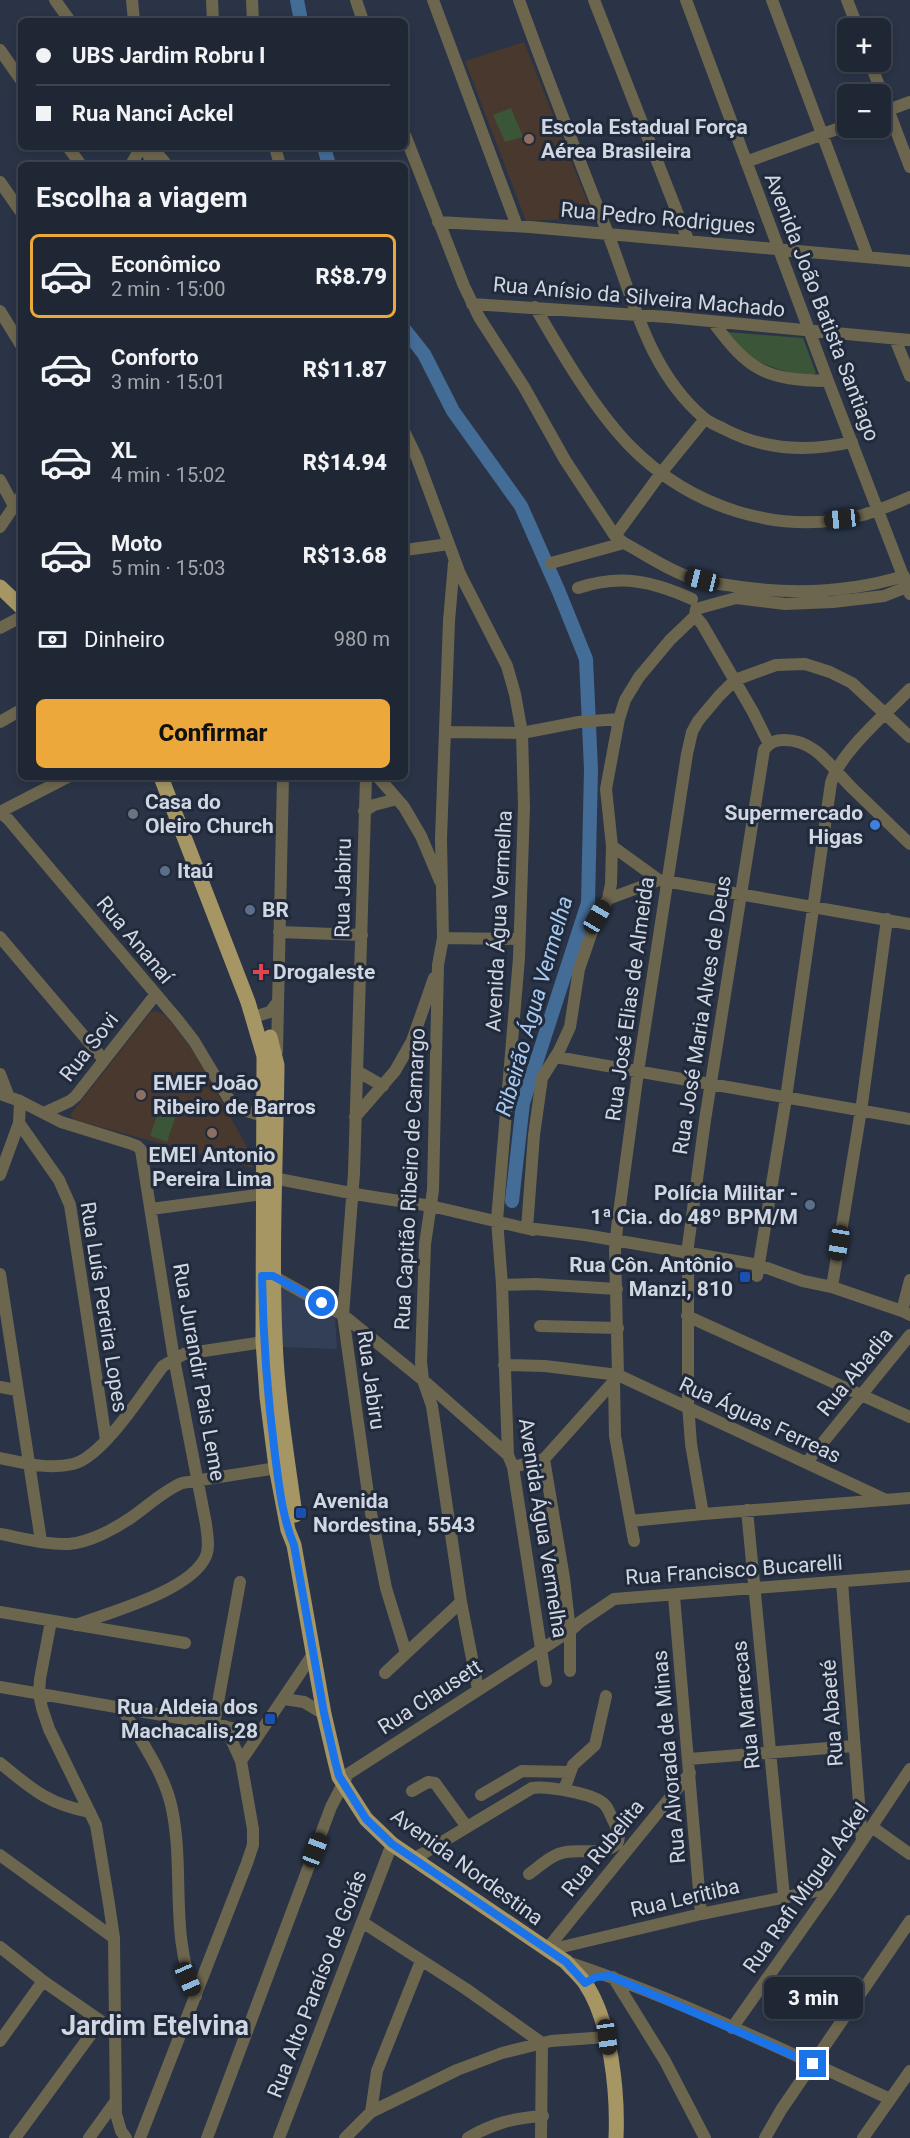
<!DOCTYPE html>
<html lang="pt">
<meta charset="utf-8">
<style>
:root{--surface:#202734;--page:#2d3340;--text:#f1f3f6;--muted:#a2a5ac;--line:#3d444f;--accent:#eda83b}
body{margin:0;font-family:Roboto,sans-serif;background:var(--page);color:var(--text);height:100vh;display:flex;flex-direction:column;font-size:22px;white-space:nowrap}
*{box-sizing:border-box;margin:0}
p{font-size:20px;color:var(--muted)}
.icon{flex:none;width:33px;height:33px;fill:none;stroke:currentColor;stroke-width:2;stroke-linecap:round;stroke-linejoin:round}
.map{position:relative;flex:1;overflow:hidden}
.drawer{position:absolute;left:18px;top:162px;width:390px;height:618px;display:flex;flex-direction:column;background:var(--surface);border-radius:9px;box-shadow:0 3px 9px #0003,0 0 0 2px var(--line)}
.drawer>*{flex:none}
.hud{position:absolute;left:18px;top:18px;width:390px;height:132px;border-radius:9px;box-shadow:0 3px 9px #0003,0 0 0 2px var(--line);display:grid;align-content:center;height:132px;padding:0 18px;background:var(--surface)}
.buttons{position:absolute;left:837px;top:18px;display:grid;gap:12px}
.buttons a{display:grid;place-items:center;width:54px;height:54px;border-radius:9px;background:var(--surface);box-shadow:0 3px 9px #0003,0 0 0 2px var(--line);font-size:30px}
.end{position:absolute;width:27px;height:27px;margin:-14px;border:8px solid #1a73e8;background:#fff;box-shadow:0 0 0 3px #fff}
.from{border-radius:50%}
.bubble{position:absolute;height:42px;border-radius:9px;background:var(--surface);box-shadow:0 3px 9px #0003,0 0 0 2px var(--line);font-size:20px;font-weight:800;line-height:42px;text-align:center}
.car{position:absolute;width:18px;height:36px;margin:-18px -9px;border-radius:8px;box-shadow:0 0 4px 2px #0007;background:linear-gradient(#222 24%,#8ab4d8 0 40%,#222 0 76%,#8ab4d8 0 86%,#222 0)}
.hud b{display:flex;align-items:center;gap:21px;height:57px;font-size:22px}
.hud b+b{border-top:2px solid var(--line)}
.hud i{width:15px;height:15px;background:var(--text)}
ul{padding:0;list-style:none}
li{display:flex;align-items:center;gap:18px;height:84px;margin:0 12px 9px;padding:0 6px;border:3px solid transparent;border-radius:9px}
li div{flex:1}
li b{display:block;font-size:22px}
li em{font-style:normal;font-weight:800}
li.active{border-color:var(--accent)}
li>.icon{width:54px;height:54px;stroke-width:1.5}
h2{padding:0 18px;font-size:27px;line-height:72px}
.pay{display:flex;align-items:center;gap:15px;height:66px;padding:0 18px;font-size:22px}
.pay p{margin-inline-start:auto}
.action{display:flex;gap:12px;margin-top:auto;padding:12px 18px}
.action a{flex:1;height:69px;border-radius:9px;background:var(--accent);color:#111;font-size:24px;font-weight:800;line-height:69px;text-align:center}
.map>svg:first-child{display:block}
.built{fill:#323f56}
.education{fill:#48382d}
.green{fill:#3b5538}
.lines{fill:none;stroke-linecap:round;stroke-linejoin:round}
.river{stroke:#436c97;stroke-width:14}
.minor{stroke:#6d664e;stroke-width:12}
.major{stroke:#a69664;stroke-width:15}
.route{stroke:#1a73e8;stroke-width:8}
.education-dot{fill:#8d6e63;stroke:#212a3b;stroke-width:2}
.worship-dot{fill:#6b7280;stroke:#212a3b;stroke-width:2}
.shop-dot{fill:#3f7fe0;stroke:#212a3b;stroke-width:2}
.service-dot{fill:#5c6f8a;stroke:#212a3b;stroke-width:2}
.health-dot{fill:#e0444e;stroke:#212a3b;stroke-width:2}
.transit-dot{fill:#1a4fb4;stroke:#212a3b;stroke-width:2}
.labels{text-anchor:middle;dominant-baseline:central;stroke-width:6;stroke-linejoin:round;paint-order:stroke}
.poi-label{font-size:21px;font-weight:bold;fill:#d1d7e2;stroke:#212a3b;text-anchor:start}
.street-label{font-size:21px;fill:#d1d7e2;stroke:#212a3b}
.water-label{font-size:22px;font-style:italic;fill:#a6caf1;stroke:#212a3b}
.district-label{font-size:27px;font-weight:bold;fill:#d1d7e2;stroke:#212a3b}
</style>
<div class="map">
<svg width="910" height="2138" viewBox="0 0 910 2138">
<rect width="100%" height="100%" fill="#2a3446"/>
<path class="built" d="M280 1287 335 1317 337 1349 281 1347Z"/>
<path class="education" d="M524 42 594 218 526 221 465 61Z
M155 1011 165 1015 192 1049 205 1071 252 1156V1168L74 1120 70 1115 150 1013Z"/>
<path class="green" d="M511 108 523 137 505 142 493 115Z
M727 332 803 338 816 373 812 376C789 373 764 367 745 353 738 348 732 338 727 332Z
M159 1110 176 1115 167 1142 150 1136Z"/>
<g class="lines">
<path class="river" d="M297 0 301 21
M324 147 329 165
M405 330 424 354 453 411 521 506 559 592 586 659 591 769 588 903 523 1103 512 1201"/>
<path class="minor" d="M55 0 70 21
M132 0 134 21
M212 0 213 21
M252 0 253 21
M356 0 363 21
M433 0 517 226
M519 0C546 76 576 151 605 226 632 293 646 369 704 418 710 423 718 426 724 429 764 450 809 452 852 442
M594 0 688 240
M686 0 828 381 910 594
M772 0 868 257
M847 0 858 28
M0 50 21 80
M870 62 910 167
M880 113 910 102
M405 135 464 286 479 317 524 387 565 460 615 536 624 543C645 554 666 569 689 577 703 582 719 584 734 586 792 595 848 593 904 576
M68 147 81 165
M147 147 151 165
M152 147 167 165
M275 147 280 165
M746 162 848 125
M131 165 141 147
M0 182 21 212
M438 222 530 227 910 261
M472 304 668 317 910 340
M535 307C561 352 594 409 630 446 690 507 779 537 863 515 879 510 895 504 910 497
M0 311 21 345
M713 322C749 371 766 380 828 381
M895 339 910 376
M405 433 417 458 460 574 507 666 515 694 522 733 524 807 519 958 497 1220 502 1285 508 1455 513 1467 546 1681
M0 480 14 506
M0 527 21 496
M615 536 661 473 705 419
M405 550 449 544
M454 563 449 621 441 839 443 938 438 965 433 1190 425 1244 421 1362 423 1380 432 1406 461 1602 478 1689
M551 563 624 543
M578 588C621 574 652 581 692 599
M696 609 736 598 785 604 833 602 884 596 907 587
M695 616 702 624 753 712 769 744
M0 628 21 617
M0 722 21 710
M446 732 522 733 579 722 619 719
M68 777 0 812 8 819 177 1019 194 1041 230 1101 243 1110 263 1116
M366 777 354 1173 343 1315 370 1508 386 1588 406 1653
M378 777 404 807 421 836 440 881
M364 811 374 805 397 799
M612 846 659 880 910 924
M608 899 659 880
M279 932 362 935
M0 937 104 1060
M443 938 519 939
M253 1017 270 1012 277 1003
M277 1051 283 777
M556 1057 910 1119
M357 1071 383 1086
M0 1074 8 1095
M0 1094 20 1101 61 1122 129 1143 137 1146 141 1150 174 1359 206 1524C207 1534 210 1546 206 1556 191 1591 110 1612 76 1625
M44 1113 70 1101 76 1096 156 994
M355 1117 395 1071 412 1041 434 978
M19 1123 59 1180 70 1205 106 1440
M0 1175 19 1123 20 1101
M268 1177 361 1195 431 1206 533 1230
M151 1209 263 1194
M527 1228 534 1135 542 1078 559 1051 570 1027 579 969 597 917 608 899 611 884 612 846 606 789 619 719 625 700 639 677 670 640 695 616 696 609
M527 1228 585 1235 759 1265 803 1281 832 1287 902 1311 910 1315
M0 1274 41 1541
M267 1276H273L343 1315 423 1380 508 1455
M757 1276 786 1098 831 783C840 752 887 713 910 689
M502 1285 536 1284 617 1289
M832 1287 862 1104 887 919
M902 1311 910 1280
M687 1316 910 1417
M540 1326 618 1328
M504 1365 545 1366 618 1375 886 1500
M0 1387 17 1390
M0 1458C24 1463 49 1470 73 1464 103 1457 144 1391 163 1366L184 1354 270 1341
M544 1459 564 1578 570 1631V1671
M807 1462 910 1335
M513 1467 544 1459 614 1381
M747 1510 784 1897
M703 1514 691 1444 688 1404V1246L705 1120 764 750C769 743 774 740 783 740 816 739 832 769 853 789 872 807 891 826 910 844
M631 1521 703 1514 910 1498
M0 1534C22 1538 46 1545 69 1544 90 1542 115 1529 132 1517 148 1506 163 1491 182 1483L283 1467
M634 1541 615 1436 614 1381 618 1375 615 1249 617 1228 638 1072 687 754 692 732 698 721 719 696 735 680 776 665 805 664 830 672 852 683 910 737
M842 1582 862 1841
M674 1596 701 1914
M0 1612 185 1643
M51 1621 40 1679 39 1694 42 1708 49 1729 96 1825 109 1904 114 1938 116 2114 121 2131 126 2138
M385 1673 461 1602
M0 1687 214 1724 259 1734
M284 1699 304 1702 324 1714
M123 1710C141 1741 165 1774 172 1809 185 1872 169 1936 196 1996
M214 1724 240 1582
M689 1759 854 1746
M241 1761 313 1654
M0 1763C33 1790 48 1804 90 1812
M564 1790 573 1765 595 1745 606 1696
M412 1791 428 1782 435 1783 467 1827
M481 1795 522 1771 569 1772
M872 1827 910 1854
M0 1855 114 1938
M414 1859 532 1788C546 1786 595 1793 605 1805 609 1809 611 1817 614 1822 618 1830 621 1836 617 1844 602 1856 584 1849 566 1852 552 1854 540 1866 529 1874
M362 1922 466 1989 542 2043 541 2138
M0 1947 43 1981 105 2024
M547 1949 690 1773
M549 1950 701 1914 831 1888
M567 1962C677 1998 785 2051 890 2099
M613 1977 665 2061 705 2138
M732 2028 831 1888 910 1769
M0 2041 43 1981
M371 2112 377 2071 421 1961
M15 2138 100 2022
M89 2138 115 2102
M140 2138 247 1863 253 1845V1829L241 1761 225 1726
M207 2138 331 1807 348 1774 570 1631 580 1622 614 1599 910 1576
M279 2138 392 1844
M345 2138 371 2112 457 2070 502 2053 551 2041 607 2037
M468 2138C493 2123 514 2118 543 2116
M765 2138 781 2110 910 1921
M863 2138 910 2071"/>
<path class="major" d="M0 587 21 607
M161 777 248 1002 264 1056 263 1341 267 1397 276 1467 288 1530 294 1545 324 1714 335 1761 339 1777 366 1819 392 1844 566 1962C572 1969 579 1975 585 1983 611 2021 618 2093 616 2138
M270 1037 277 1065C276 1156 271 1247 275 1338 277 1397 287 1456 295 1515"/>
</g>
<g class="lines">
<path class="route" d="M322 1303 273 1276H262C263 1338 267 1393 275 1455 279 1485 282 1517 294 1545L324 1713 335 1761 339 1776 366 1819 392 1844 566 1962 585 1983 596 1977 610 1976 813 2064"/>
</g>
<g class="education-dot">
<circle cx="529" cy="139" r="6"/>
<circle cx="141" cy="1095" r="6"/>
<circle cx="212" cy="1133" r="6"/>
</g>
<circle class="worship-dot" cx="133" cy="814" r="6"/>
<circle class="shop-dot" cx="875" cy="825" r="6"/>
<g class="service-dot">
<circle cx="165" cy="871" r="6"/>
<circle cx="250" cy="910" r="6"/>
<circle cx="810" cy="1205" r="6"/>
</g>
<path class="health-dot" d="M258 963h6v6h6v6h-6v6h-6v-6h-6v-6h6z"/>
<g class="transit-dot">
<rect x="739" y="1271" width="12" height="12" rx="3"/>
<rect x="295" y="1507" width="12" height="12" rx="3"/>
<rect x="264" y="1713" width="12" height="12" rx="3"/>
</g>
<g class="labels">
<g class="poi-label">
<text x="541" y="127">Escola Estadual Força<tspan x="541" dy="24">Aérea Brasileira</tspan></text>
<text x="145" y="802">Casa do<tspan x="145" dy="24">Oleiro Church</tspan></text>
<text x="863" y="813" text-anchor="end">Supermercado<tspan x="863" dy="24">Higas</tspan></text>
<text x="177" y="871">Itaú</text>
<text x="262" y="910">BR</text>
<text x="273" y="972">Drogaleste</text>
<text x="153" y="1083">EMEF João<tspan x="153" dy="24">Ribeiro de Barros</tspan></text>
<text x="212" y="1155" text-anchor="middle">EMEI Antonio<tspan x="212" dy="24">Pereira Lima</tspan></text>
<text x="798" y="1193" text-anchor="end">Polícia Militar -<tspan x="798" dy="24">1ª Cia. do 48º BPM/M</tspan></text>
<text x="733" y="1265" text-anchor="end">Rua Côn. Antônio<tspan x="733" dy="24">Manzi, 810</tspan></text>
<text x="313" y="1501">Avenida<tspan x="313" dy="24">Nordestina, 5543</tspan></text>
<text x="258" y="1707" text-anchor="end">Rua Aldeia dos<tspan x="258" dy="24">Machacalis,28</tspan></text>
</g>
<g class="street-label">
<text transform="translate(658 218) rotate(5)">Rua Pedro Rodrigues</text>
<text transform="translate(639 297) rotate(5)">Rua Anísio da Silveira Machado</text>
<text transform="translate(822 307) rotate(69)">Avenida João Batista Santiago</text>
<text transform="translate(343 888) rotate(-89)">Rua Jabiru</text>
<text transform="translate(499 921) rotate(-87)">Avenida Água Vermelha</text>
<text transform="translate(135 940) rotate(50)">Rua Ananaí</text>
<text transform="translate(630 999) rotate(-82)">Rua José Elias de Almeida</text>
<text transform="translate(702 1015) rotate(-81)">Rua José Maria Alves de Deus</text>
<text transform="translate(89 1047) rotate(-52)">Rua Sovi</text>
<text transform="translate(410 1179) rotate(-87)">Rua Capitão Ribeiro de Camargo</text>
<text transform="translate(104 1307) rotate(81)">Rua Luís Pereira Lopes</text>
<text transform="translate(199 1372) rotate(80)">Rua Jurandir Pais Leme</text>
<text transform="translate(855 1372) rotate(-51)">Rua Abadia</text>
<text transform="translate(371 1380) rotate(82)">Rua Jabiru</text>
<text transform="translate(760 1420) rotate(25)">Rua Águas Ferreas</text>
<text transform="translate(543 1528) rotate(81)">Avenida Água Vermelha</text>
<text transform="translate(734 1570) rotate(-4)">Rua Francisco Bucarelli</text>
<text transform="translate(430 1697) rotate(-33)">Rua Clausett</text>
<text transform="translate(746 1705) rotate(-96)">Rua Marrecas</text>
<text transform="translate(832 1713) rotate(-94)">Rua Abaeté</text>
<text transform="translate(669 1757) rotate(-95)">Rua Alvorada de Minas</text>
<text transform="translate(603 1848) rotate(-51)">Rua Rubelita</text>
<text transform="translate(467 1867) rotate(36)">Avenida Nordestina</text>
<text transform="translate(806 1888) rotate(-55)">Rua Rafi Miguel Ackel</text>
<text transform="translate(685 1898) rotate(-13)">Rua Leritiba</text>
<text transform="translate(317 1984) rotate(-69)">Rua Alto Paraíso de Goiás</text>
</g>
<g class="water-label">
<text transform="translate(534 1006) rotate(-74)">Ribeirão Água Vermelha</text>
</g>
<g class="district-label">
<text x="155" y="2026">Jardim Etelvina</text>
</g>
</g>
</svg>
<div class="buttons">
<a>+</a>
<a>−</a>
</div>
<i class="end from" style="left:322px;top:1303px"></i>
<i class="end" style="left:813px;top:2064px"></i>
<div class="bubble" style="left:764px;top:1977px;width:99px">3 min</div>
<i class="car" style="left:842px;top:519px;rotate:264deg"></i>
<i class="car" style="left:702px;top:580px;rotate:284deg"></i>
<i class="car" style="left:597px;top:917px;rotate:30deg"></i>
<i class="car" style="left:839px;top:1243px;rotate:189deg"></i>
<i class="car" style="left:315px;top:1850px;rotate:21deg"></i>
<i class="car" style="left:188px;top:1979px;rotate:156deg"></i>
<i class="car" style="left:607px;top:2037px;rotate:172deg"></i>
<div class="hud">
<b><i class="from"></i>UBS Jardim Robru I</b>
<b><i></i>Rua Nanci Ackel</b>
</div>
<section class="drawer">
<h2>Escolha a viagem</h2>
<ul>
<li class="active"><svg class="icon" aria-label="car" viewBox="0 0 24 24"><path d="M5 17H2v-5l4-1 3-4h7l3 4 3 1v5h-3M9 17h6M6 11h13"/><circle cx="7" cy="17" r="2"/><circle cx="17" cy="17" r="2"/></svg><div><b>Econômico</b><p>2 min · 15:00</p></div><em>R$8.79</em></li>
<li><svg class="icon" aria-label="car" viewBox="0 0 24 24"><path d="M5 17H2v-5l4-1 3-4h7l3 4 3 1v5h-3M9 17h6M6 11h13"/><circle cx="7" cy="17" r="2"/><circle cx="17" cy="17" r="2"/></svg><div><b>Conforto</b><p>3 min · 15:01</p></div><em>R$11.87</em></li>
<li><svg class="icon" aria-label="car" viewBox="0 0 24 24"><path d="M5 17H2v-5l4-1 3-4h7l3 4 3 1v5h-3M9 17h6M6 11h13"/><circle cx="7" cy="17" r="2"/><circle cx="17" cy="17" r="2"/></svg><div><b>XL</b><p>4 min · 15:02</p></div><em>R$14.94</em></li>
<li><svg class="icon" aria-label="car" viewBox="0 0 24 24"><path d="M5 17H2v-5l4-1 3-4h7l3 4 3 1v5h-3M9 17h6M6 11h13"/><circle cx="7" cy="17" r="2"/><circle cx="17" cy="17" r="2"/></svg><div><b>Moto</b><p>5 min · 15:03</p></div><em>R$13.68</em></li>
</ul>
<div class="pay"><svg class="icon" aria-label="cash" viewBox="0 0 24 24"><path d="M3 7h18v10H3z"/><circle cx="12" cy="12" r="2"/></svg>Dinheiro<p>980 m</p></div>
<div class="action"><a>Confirmar</a></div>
</section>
</div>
